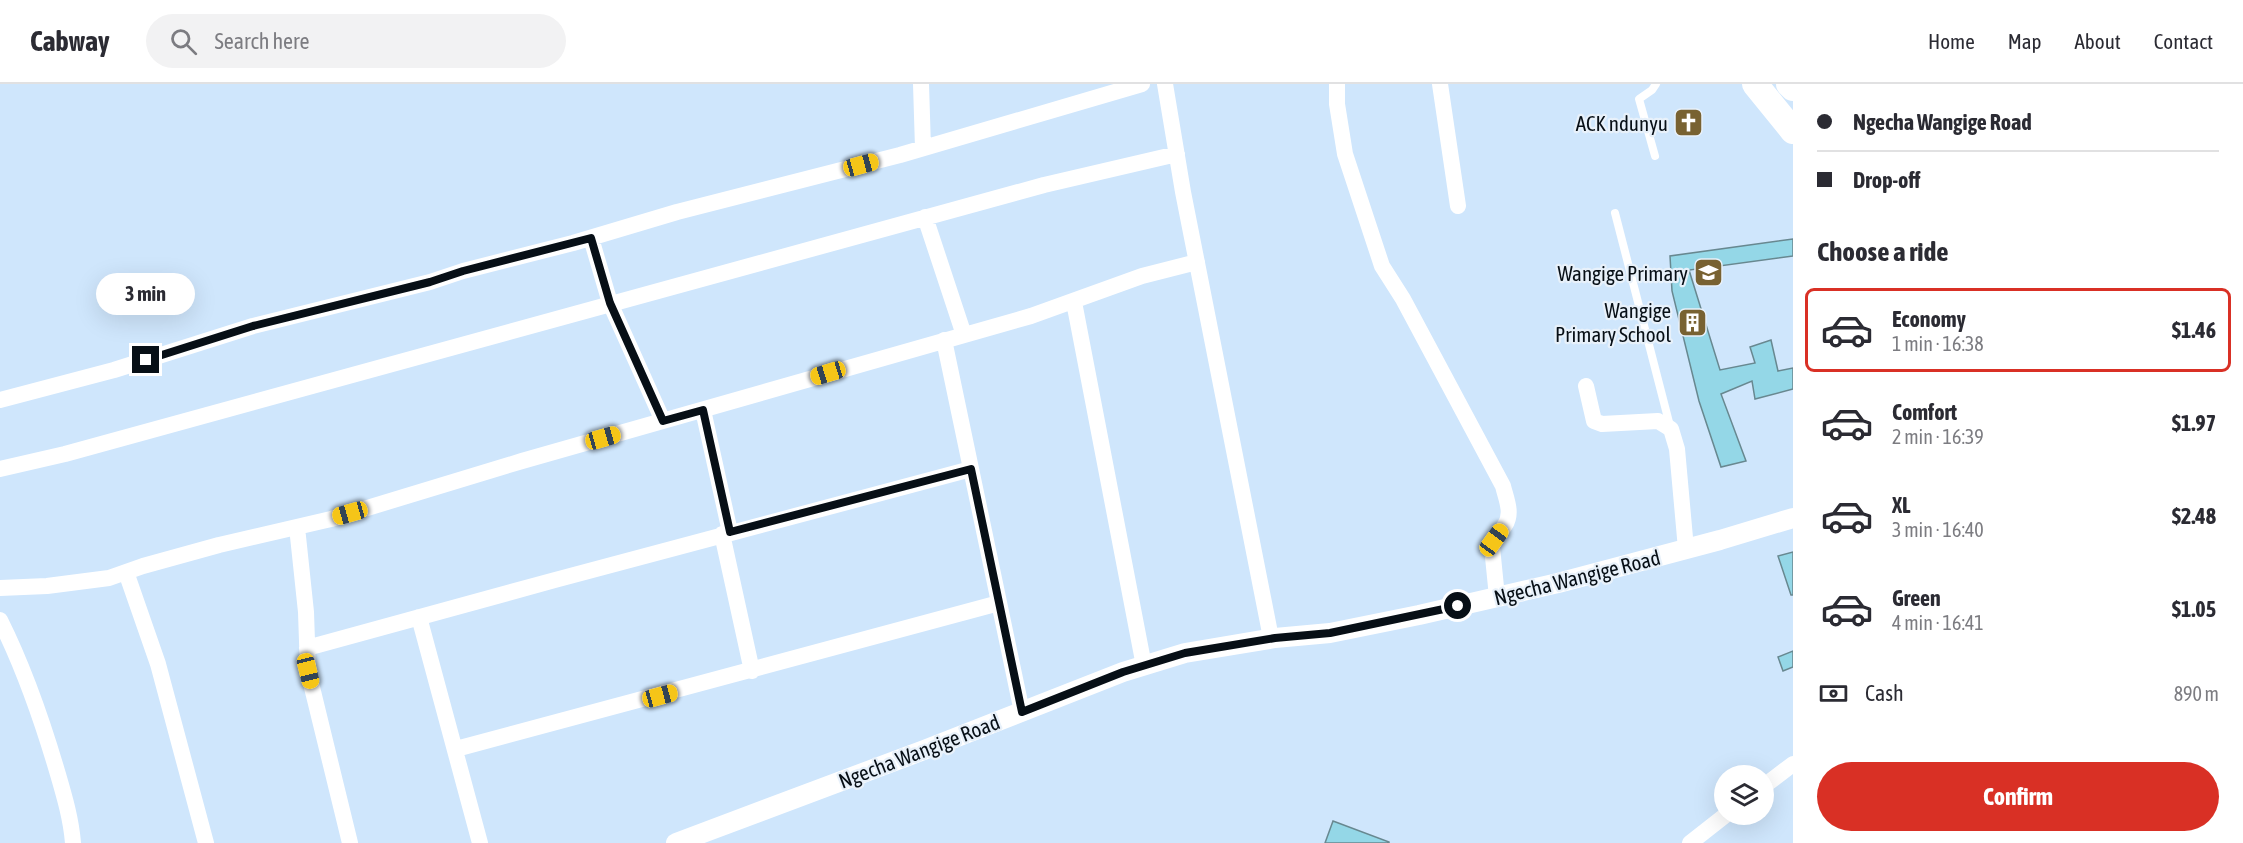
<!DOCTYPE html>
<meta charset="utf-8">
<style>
:root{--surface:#fff;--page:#f2f2f3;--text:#2b2b33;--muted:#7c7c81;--line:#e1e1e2;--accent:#d93025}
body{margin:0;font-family:"Asap Condensed",sans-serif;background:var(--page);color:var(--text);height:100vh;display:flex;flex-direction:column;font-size:22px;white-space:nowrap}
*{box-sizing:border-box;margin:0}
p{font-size:20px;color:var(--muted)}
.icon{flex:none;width:33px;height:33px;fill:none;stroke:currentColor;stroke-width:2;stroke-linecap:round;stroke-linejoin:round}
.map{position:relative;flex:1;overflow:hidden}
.drawer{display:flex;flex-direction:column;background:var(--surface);width:450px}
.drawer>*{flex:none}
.guide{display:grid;align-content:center;height:132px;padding:0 24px;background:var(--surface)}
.buttons{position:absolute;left:1714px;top:681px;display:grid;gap:12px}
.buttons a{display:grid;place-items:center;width:60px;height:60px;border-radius:50%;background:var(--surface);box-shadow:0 6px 24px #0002;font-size:30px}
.end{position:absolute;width:27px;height:27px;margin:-14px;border:8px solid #070f16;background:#fff;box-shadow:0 0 0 3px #fff}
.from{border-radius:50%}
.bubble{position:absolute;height:42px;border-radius:21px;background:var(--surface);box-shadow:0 6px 24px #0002;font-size:20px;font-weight:700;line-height:42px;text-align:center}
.car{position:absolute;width:18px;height:36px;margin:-18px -9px;border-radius:8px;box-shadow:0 0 4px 2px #0007;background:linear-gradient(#f5c518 24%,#345 0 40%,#f5c518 0 76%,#345 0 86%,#f5c518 0)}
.guide b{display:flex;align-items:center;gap:21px;height:57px;font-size:22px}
.guide b+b{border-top:2px solid var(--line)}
.guide i{width:15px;height:15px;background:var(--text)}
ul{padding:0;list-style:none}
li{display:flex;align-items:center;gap:18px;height:84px;margin:0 12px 9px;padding:0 12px;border:3px solid transparent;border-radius:9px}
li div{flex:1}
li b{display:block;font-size:22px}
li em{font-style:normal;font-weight:700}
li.selected{border-color:var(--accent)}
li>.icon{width:54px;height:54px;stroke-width:1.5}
h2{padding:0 24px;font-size:27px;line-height:72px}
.pay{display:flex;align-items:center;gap:15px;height:66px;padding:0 24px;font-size:22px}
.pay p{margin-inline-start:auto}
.primary-button{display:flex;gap:12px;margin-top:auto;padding:12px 24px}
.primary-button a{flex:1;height:69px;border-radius:36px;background:var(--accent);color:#fff;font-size:24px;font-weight:700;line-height:69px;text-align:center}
header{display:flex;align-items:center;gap:36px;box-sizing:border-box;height:84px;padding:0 30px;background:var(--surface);border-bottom:2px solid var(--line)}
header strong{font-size:28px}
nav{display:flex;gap:33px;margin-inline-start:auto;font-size:21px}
.search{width:420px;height:54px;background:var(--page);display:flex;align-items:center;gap:15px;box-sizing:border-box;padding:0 21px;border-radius:33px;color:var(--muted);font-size:22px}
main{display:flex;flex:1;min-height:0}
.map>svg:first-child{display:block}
.building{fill:#94d7e7;stroke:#688890;stroke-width:1.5}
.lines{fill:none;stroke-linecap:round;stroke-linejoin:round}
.service{stroke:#fff;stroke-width:8}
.minor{stroke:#fff;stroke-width:16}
.tertiary{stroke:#fff;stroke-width:20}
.primary{stroke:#fff;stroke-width:26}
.route{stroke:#070f16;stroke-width:8}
.labels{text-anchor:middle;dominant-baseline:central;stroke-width:4.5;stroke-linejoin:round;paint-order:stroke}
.poi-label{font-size:21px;fill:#070f16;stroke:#e8f1fa;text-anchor:end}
.street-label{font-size:21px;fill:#070f16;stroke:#e8f1fa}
</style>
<header>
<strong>Cabway</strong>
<div class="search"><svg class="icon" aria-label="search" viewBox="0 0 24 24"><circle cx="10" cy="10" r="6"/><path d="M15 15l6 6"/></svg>Search here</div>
<nav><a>Home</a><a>Map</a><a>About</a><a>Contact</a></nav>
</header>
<main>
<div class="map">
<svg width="1793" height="759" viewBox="0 0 1793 759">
<rect width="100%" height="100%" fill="#cfe6fc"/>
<path class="building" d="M1793 155V172L1689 186 1720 286 1755 279 1750 263 1771 256 1778 287 1793 284V305L1755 315 1752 297 1721 310 1746 377 1721 383 1699 317 1672 207 1670 172Z
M1793 468V511H1791L1778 472Z
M1793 567V583L1783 587 1778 573Z
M1333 737 1389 758V759H1325Z"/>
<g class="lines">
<path class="service" d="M1655 72 1639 15 1652 6 1656 0
M1615 129 1670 342"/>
<path class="minor" d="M921 0 923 64
M1165 0 1183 108 1271 554
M1337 0V20L1345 70 1382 182 1403 215 1503 402C1506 415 1513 429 1505 441 1500 449 1495 454 1492 463L1497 513
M1440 0 1458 122
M925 133 964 251
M591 154 610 219 663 337
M1074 218 1144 582
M944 256 1022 628
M1586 302 1594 337 1602 340 1658 337 1671 345 1677 365 1686 465
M0 316 114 286 253 242 430 198 463 187 573 159 677 128 900 71 1142 0
M703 326 730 448
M0 385 65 370 1044 101 1177 70
M297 443 306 528 308 587 350 759
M722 450 752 587
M126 488 158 580 206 759
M0 504 47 502 109 494 143 482 219 461 331 435 522 377 1031 232 1142 192 1197 178
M419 533 480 759
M0 536C24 584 42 636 57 687 64 711 71 734 73 759
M307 564C528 503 749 443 971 385
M456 665 999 519
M1764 702 1793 680
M1690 759 1727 730"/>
<path class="tertiary" d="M676 759 924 666 1123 588 1185 569 1275 554 1330 549 1419 531 1558 499 1720 456 1793 434"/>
<path class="primary" d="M1755 0 1793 47
M1789 0 1793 4"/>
</g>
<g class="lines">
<path class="route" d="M146 276 253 242 430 198 463 187 591 154 610 219 663 337 703 326 730 448 971 385 1022 628 1123 588 1185 569 1275 554 1330 549 1458 522"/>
</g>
<defs>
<symbol id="church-square" viewBox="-11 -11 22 22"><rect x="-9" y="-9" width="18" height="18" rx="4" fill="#786232" stroke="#e8f1fa"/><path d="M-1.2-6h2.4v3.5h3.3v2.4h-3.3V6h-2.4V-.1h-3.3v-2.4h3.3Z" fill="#fff"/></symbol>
<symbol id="school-square" viewBox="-11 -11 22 22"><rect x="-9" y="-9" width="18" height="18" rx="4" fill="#786232" stroke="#e8f1fa"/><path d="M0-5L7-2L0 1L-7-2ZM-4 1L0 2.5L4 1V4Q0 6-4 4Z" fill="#fff"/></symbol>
<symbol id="building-square" viewBox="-11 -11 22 22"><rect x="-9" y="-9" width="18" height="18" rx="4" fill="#786232" stroke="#e8f1fa"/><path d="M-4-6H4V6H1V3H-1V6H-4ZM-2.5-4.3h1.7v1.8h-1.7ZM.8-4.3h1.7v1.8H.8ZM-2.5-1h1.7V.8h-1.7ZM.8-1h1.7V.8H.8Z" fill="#fff"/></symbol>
</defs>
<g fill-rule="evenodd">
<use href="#church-square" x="1672" y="22" width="33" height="33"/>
<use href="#school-square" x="1692" y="172" width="33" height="33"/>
<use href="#building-square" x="1676" y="222" width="33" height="33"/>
</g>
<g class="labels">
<g class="poi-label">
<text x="1668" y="39">ACK ndunyu</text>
<text x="1688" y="189">Wangige Primary</text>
<text x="1671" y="226">Wangige<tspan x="1671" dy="24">Primary School</tspan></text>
</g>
<g class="street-label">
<text transform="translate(1577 493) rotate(-14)">Ngecha Wangige Road</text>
<text transform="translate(919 667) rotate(-21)">Ngecha Wangige Road</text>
</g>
</g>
</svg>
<div class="buttons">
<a><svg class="icon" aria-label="layers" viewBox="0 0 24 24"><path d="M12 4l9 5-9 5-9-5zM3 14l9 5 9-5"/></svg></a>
</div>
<i class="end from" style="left:1458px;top:522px"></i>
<i class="end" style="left:146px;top:276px"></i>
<div class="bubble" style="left:96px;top:189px;width:99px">3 min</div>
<i class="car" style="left:861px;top:81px;rotate:75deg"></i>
<i class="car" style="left:828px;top:289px;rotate:253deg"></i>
<i class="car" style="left:603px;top:354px;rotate:74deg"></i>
<i class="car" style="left:350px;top:429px;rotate:254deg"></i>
<i class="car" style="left:1494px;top:456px;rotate:36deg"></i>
<i class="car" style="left:308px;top:587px;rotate:166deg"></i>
<i class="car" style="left:660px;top:612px;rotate:75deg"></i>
</div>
<section class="drawer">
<div class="guide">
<b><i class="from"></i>Ngecha Wangige Road</b>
<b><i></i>Drop-off</b>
</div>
<h2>Choose a ride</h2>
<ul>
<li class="selected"><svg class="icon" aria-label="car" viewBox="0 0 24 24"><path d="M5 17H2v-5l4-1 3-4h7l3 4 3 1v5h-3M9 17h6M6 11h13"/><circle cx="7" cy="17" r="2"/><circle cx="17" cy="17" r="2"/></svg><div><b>Economy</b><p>1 min · 16:38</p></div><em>$1.46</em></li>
<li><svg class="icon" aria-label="car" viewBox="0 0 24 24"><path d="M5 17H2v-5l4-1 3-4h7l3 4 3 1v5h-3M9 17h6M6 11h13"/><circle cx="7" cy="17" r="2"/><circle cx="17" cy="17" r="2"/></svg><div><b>Comfort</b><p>2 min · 16:39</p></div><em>$1.97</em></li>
<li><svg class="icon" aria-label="car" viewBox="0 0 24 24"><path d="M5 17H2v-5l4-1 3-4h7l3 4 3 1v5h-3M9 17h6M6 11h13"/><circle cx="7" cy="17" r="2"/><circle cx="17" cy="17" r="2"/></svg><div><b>XL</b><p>3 min · 16:40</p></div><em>$2.48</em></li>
<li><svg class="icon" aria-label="car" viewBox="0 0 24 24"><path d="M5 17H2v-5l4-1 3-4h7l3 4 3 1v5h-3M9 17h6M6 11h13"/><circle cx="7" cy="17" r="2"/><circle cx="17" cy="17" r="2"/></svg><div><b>Green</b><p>4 min · 16:41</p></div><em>$1.05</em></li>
</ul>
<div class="pay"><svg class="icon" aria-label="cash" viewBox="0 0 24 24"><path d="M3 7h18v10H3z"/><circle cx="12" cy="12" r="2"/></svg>Cash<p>890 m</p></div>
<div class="primary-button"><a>Confirm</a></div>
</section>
</main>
